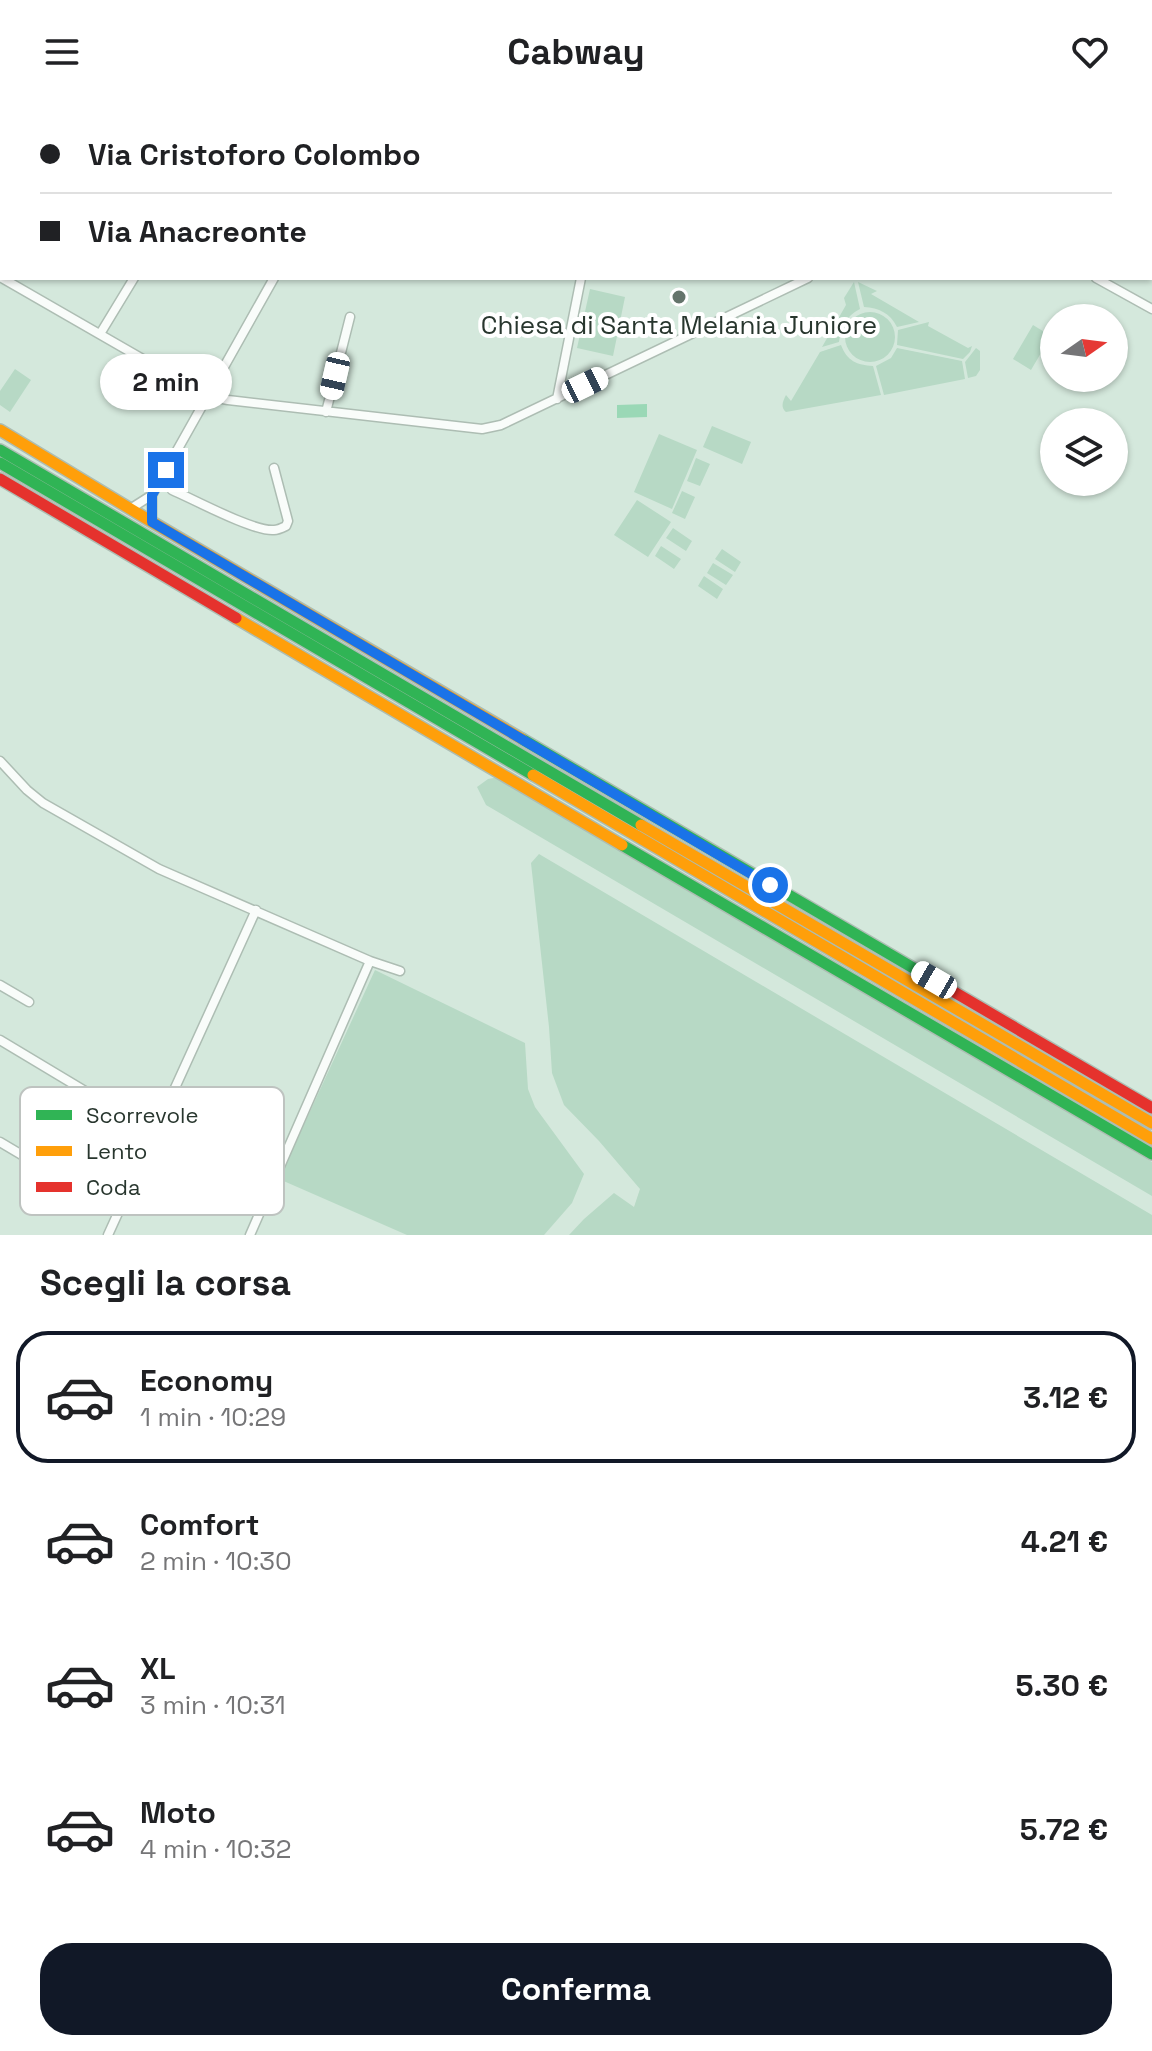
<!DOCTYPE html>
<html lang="it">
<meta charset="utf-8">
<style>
:root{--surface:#fff;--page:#f6f6f6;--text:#202124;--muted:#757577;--line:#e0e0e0;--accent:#111827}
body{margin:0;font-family:"Space Grotesk",sans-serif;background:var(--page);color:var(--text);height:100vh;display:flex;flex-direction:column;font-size:30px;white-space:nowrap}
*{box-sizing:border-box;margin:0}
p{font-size:26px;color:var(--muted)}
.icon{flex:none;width:44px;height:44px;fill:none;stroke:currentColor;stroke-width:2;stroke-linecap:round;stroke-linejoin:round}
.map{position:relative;height:1131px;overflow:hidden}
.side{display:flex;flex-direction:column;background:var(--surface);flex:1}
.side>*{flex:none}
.hud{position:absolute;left:0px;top:0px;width:1152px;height:176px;box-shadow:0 2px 6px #0004;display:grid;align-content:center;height:176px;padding:0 40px;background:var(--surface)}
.needle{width:52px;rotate:76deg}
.buttons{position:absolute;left:1040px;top:200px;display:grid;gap:16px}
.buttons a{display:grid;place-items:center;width:88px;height:88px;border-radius:50%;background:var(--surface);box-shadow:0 2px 6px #0004;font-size:40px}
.end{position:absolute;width:36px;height:36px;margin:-18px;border:10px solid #1a73e8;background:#fff;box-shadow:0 0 0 4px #fff}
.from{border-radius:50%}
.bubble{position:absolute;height:56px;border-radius:28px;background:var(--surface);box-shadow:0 2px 6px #0004;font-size:26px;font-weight:700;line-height:56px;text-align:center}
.car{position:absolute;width:24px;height:48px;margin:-24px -12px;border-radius:10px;box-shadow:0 0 6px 2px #0007;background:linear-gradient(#fff 24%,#345 0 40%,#fff 0 76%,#345 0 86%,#fff 0)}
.hud b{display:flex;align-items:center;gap:28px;height:76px;font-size:30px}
.hud b+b{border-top:2px solid var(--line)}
.hud i{width:20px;height:20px;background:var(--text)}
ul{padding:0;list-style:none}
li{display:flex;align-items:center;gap:24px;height:132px;margin:0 16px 12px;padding:0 24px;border:4px solid transparent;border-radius:32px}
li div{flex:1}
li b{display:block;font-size:30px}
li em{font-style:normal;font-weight:700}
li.current{border-color:var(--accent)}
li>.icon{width:72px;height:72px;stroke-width:1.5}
h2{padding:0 40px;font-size:36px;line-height:96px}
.primary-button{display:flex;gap:16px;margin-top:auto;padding:16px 40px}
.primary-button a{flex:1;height:92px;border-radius:32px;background:var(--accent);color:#fff;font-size:32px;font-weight:700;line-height:92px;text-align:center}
header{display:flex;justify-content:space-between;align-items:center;height:104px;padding:0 40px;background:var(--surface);font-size:36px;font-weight:700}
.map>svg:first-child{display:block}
.green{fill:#b7d9c5}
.water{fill:#9ad8b6}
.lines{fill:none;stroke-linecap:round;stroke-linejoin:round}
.street-casing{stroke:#adbdb3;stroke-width:11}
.fast-casing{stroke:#adbdb3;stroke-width:14}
.slow-casing{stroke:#adbdb3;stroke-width:14}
.jam-casing{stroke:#adbdb3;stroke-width:14}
.street{stroke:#f9fcfa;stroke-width:8}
.fast{stroke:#30b455;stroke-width:11}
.slow{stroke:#ff9f0a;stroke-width:11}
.jam{stroke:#e5322d;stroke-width:11}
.route{stroke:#1a73e8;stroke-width:10}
.poi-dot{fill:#64746b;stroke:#fff;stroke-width:3}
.labels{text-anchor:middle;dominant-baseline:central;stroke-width:8;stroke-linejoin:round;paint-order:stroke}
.poi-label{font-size:26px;fill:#28362e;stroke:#fff}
.key{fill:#fff;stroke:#bec3c0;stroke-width:2}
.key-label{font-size:22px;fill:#28362e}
</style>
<header><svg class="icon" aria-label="menu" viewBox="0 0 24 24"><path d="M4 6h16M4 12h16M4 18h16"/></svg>Cabway<svg class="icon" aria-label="heart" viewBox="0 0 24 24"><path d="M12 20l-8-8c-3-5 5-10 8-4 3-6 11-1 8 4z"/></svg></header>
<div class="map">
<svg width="1152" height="1131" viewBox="0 0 1152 1131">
<rect width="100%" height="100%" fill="#d4e8dc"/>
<path class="green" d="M0 0H86L84 2H2V71L0 70Z
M205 0H513V2H208Z
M854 178 860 205C846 212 841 223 839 238L822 243 846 201 844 194Z
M858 178 877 187 871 190 919 218 897 223C890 209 879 204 864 203Z
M590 185 625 193 613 252 577 244Z
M845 233a25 25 0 1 1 50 0a25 25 0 1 1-50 0Z
M929 218 928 222 968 244 972 242 970 248 963 255 897 241 898 226Z
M1033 221 1051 232 1031 266 1013 255Z
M841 241C847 257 857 261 873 262L881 291 786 308C780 303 783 297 786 291L791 297 820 248Z
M897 244 962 257 965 275 884 291 876 262 891 254Z
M976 244 980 247V266L976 272 968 274 965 258Z
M15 265 31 276 10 308 0 301V287Z
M712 322 751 338 742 360 703 343Z
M659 330 697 346 672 405 634 388Z
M696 354 710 360 700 382 687 377Z
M682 387 695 393 685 415 672 409Z
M637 396 671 418 648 453 614 431Z
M673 424 692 437 686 447 666 434Z
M661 442 681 455 674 465 655 452Z
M722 445 741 458 735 468 715 455Z
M713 459 733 471 726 481 707 469Z
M704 472 723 485 717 495 698 482Z
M499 673 1152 1058V1092L486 701 477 683 488 675Z
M539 750 1152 1111V1131H569L584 1115 614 1089 634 1103 640 1085 599 1037 564 1001 552 969 549 923 531 759Z
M375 866 525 939 528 985 535 1003 584 1070 572 1099 544 1131H407L279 1075Z"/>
<path class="water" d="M647 300V313L617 314V301Z"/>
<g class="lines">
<defs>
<path id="street" d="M183 0 187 2
M821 0 824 2
M93 2 94 0
M618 2 619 0
M794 2 799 0
M1025 2 1026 0
M1150 82H1152
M1150 117 1152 114
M0 162 2 159
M2 174 207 292 228 296 482 325 501 321 808 174
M1096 174 1152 205
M100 230 134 174
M557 295 581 174
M326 308 350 213
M172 386C193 395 254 428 274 426 278 426 282 424 286 422L288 417 274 364
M152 391V418
M130 405 152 391 274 174
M0 657 27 686 43 699 159 765 370 857 400 867
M0 881 29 898
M0 936 155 1029
M0 1038 118 1108
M108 1131 256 806
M250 1131 370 857"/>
<path id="fast" d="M0 346 641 721
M0 359 533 671
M522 635 932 875
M622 741 1152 1050"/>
<path id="slow" d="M0 326 152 418 522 635
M236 514 622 741
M533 671 1152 1035
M641 721 1152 1019"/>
<path id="jam" d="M0 375 236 514
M932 875 1152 1004"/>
</defs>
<use href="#street" class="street-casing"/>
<use href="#fast" class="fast-casing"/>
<use href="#slow" class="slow-casing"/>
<use href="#jam" class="jam-casing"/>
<use href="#street" class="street"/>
<use href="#fast" class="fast"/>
<use href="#slow" class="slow"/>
<use href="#jam" class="jam"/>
</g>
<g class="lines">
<path class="route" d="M166 366 152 391V418L770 781"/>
</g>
<circle class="poi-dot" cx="679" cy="193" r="8"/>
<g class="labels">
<g class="poi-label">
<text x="679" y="221">Chiesa di Santa Melania Juniore</text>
</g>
</g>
<rect x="20" y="983" width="264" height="128" rx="12" class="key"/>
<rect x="36" y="1006" width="36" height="10" fill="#30b455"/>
<rect x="36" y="1042" width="36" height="10" fill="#ff9f0a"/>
<rect x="36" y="1078" width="36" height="10" fill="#e5322d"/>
<g class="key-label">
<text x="86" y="1019">Scorrevole</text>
<text x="86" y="1055">Lento</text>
<text x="86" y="1091">Coda</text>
</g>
</svg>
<div class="buttons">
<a><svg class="needle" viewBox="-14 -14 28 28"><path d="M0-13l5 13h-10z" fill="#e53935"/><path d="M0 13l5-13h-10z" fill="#757577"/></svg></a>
<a><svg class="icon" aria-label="layers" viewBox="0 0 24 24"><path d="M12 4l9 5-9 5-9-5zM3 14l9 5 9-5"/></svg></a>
</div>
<i class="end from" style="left:770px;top:781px"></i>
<i class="end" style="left:166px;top:366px"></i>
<div class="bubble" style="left:100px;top:250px;width:132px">2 min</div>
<i class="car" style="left:335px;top:272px;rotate:193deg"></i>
<i class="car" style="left:585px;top:281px;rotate:64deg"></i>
<i class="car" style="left:934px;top:876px;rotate:300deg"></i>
<div class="hud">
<b><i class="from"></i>Via Cristoforo Colombo</b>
<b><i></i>Via Anacreonte</b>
</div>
</div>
<section class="side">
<h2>Scegli la corsa</h2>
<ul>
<li class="current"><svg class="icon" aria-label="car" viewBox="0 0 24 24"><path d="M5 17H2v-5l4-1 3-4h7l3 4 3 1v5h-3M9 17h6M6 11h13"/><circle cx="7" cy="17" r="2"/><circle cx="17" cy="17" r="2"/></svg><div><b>Economy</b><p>1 min · 10:29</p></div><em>3.12 €</em></li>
<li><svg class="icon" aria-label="car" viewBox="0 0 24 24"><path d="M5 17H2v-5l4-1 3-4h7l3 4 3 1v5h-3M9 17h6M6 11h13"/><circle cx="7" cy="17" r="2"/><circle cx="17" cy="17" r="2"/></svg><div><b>Comfort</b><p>2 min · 10:30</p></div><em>4.21 €</em></li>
<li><svg class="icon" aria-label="car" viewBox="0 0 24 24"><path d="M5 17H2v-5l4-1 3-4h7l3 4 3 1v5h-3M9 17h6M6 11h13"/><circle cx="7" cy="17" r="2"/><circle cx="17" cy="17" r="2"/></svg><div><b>XL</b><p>3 min · 10:31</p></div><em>5.30 €</em></li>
<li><svg class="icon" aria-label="car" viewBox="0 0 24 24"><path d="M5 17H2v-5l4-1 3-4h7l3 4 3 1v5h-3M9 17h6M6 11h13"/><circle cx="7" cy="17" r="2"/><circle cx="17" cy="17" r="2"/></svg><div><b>Moto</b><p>4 min · 10:32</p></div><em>5.72 €</em></li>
</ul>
<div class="primary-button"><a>Conferma</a></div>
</section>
